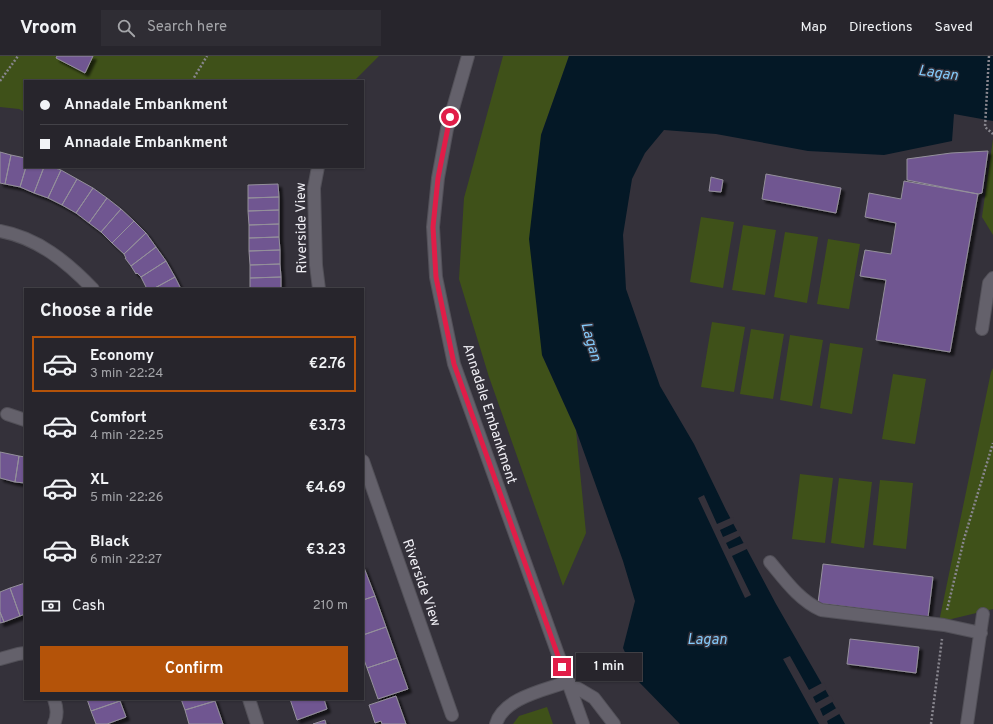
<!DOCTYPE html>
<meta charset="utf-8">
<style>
:root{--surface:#27252c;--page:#2f2d34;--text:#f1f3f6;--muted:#a4a5a9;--line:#434248;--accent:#b45309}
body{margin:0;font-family:Overpass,sans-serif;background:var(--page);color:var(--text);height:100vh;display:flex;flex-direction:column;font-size:15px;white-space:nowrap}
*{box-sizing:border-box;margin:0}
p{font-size:13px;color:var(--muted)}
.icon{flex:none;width:22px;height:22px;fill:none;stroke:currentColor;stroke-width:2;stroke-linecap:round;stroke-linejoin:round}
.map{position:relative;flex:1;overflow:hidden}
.sheet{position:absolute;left:24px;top:232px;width:340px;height:412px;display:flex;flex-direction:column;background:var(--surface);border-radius:0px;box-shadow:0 1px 3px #0004,0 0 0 1px var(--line)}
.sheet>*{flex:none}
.guide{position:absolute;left:24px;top:24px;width:340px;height:88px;border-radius:0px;box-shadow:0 1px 3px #0004,0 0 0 1px var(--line);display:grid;align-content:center;height:88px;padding:0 16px;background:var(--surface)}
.end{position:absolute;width:18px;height:18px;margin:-9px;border:5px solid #e11d48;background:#fff;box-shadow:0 0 0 2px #fff}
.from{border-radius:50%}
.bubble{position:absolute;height:28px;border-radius:0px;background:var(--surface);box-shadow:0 1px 3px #0004,0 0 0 1px var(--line);font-size:13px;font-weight:600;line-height:28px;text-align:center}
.guide b{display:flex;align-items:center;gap:14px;height:38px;font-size:15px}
.guide b+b{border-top:1px solid var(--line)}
.guide i{width:10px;height:10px;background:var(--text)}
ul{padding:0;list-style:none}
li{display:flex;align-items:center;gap:12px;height:56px;margin:0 8px 6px;padding:0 8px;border:2px solid transparent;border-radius:0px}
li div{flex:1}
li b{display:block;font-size:15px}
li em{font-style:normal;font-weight:600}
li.current{border-color:var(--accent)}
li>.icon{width:36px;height:36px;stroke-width:1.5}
h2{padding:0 16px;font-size:18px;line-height:48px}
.pay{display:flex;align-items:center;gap:10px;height:44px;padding:0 16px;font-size:15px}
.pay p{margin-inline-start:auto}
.button{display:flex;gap:8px;margin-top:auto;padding:8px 16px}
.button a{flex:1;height:46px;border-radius:0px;background:var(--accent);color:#fff;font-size:16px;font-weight:600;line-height:46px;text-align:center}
header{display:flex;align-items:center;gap:24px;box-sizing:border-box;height:56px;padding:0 20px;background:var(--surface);border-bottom:1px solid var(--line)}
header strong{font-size:19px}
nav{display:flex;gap:22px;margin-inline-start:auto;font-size:14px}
.search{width:280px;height:36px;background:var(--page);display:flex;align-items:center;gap:10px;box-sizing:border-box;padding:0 14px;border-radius:0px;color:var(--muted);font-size:15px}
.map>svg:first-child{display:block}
.green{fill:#3f5119}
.water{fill:#041826}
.pier{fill:#34313a}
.building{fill:#705691;stroke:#94909b;filter:url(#shadow)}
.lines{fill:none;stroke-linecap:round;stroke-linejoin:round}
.minor-casing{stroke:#525058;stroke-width:14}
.path{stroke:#88868e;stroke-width:2.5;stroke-dasharray:2 2;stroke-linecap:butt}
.minor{stroke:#64616b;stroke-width:12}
.route{stroke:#e11d48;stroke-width:5}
.labels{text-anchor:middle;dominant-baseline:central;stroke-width:3;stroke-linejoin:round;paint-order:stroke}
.street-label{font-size:14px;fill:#efeef4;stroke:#34313a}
.water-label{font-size:15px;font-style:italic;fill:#84cbfc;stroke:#34313a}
</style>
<header>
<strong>Vroom</strong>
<div class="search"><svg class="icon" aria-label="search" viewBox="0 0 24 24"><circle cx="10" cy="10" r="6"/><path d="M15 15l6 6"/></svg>Search here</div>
<nav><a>Map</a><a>Directions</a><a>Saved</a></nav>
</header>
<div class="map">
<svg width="993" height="668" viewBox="0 0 993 668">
<defs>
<filter id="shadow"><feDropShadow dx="3.5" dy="3.5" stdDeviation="1" flood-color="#0009"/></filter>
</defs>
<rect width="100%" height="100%" fill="#34313a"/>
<path class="green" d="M0 0H379L354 25H25V56L19 53 0 51Z
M503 0H569L541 79 542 299 576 374 586 477 563 530 489 321 459 223 464 142Z
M993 83V179L982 161Z
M701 161 734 166 723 232 690 226Z
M743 169 776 174 765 239 732 234Z
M785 176 818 181 807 247 774 241Z
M828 183 860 188 849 253 817 248Z
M712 266 745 271 734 336 701 331Z
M751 273 784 278 773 343 740 338Z
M790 279 823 284 812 350 780 344Z
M830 287 863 292 852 358 820 352Z
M993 312V553L939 566 991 316Z
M893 318 926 323 915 388 882 383Z
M800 418 833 422 825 487 792 483Z
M839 422 872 426 864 492 831 487Z
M880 424 913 427 906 493 873 489Z
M547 651 553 668H513L519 660Z"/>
<path class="water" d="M569 0H993V65L954 58 952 85 884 99 808 95 716 78 664 74 645 97 632 123 623 179 626 233 660 330 694 388 726 454 776 548 845 668H680L639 626 623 592 635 545 623 505 576 374 542 299 529 183 541 79Z"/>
<path class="pier" d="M704 439 717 468 733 461 735 467 720 474 723 481 739 474 742 479 726 487 729 493 746 486 749 492 732 500 751 539 745 542 698 442Z
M790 600 809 634 824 626 827 633 813 641 816 647 831 639 834 645 820 653 823 660 838 651 841 657 827 665 828 668H819L783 603Z"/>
<path class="building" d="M57 0H93L85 17 56 2Z
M988 95 982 137 978 138 907 124V103L951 97Z
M0 96 11 99 5 128 0 127Z
M11 99 25 102V111H26L20 131 5 128Z
M26 111H44L34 137 20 131Z
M44 111H52L61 114 48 142 34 137Z
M61 114 77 123 62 149 48 142Z
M766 118 841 132 836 157 762 143Z
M711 121 723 124 721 136 709 135Z
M77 123 93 132 76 157 62 149Z
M904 125 978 138 950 296 876 284 886 224 860 220 865 194 891 198 896 167 865 161 869 137 901 143Z
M278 128 279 141 248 142V129Z
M93 132 107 142 89 167 76 157Z
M279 141V154L248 155V142Z
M107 142 121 153 101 176 89 167Z
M121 153 134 165 112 187 101 176Z
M279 154V168L249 169 248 155Z
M134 165 146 177 124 198 112 187Z
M279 168V181L249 182V169Z
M146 177 156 191 131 210 125 202H126L124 198Z
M279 181 280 194 249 195V182Z
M156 191 166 205 141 221 137 217 136 218 131 210Z
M280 194V208L250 209 249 195Z
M166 205 175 221 153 233H147L141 221Z
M280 208 281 221 250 222V209Z
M175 221 181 233H153Z
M281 221V233H250V222Z
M0 396 19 400 15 426 0 422Z
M19 400 25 401V427L15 426Z
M823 508 933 521 928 561 818 547Z
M363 509 375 540 363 544Z
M25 527V558L20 560 10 532Z
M10 532 20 560 4 566 0 556V536Z
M375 540 386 571 363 579V544Z
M0 556 4 566 0 567Z
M386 571 397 602 367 612 363 601V579Z
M850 583 919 591 916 617 847 608Z
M397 602 408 633 378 643 367 612Z
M396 640 406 668H382L381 665 375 667 369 649Z
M87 643H120V645L91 655Z
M181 643H215V645L185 654Z
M290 643H324L327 653 297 664Z
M120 645 126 661 107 668H96L91 655Z
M215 645 223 668H189L185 654Z
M325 664 326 668H313Z"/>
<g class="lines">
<defs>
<path id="minor" d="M468 0 447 73 438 122 433 171 436 221 454 308 583 668
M318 111 314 132 316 209 319 233
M0 175C38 182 67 206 93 233
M982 273 989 227 993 222
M7 358 25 364
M363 405 452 659
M770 506C785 524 799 544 821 554L944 569 981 577
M0 603 18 598 25 597
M567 626 594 642 614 668
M54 643C57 652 58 659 54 668
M249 643 257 668
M496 668C503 642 545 634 567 626
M967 668 983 558"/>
</defs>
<use href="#minor" class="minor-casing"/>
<path class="path" d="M989 0 985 71 993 78
M0 25 18 0
M192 25 207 0
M947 554 964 483 993 387
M931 668 942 583"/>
<use href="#minor" class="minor"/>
</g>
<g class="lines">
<path class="route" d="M450 61 438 122 433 171 436 221 454 308 562 611"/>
</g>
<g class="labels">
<g class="street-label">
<text transform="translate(302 172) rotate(-91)">Riverside View</text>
<text transform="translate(489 358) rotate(72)">Annadale Embankment</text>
<text transform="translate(421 527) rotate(71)">Riverside View</text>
</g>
<g class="water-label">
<text transform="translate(938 18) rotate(8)">Lagan</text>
<text transform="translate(590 286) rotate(74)">Lagan</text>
<text x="707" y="584">Lagan</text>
</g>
</g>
</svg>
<i class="end from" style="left:450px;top:61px"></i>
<i class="end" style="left:562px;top:611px"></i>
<div class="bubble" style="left:576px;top:597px;width:66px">1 min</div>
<div class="guide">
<b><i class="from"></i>Annadale Embankment</b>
<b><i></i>Annadale Embankment</b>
</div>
<section class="sheet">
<h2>Choose a ride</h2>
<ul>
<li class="current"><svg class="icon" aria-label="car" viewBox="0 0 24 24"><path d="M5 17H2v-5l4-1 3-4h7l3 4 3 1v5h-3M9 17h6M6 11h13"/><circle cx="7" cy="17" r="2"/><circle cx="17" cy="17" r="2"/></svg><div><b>Economy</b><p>3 min · 22:24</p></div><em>€2.76</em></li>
<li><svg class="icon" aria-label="car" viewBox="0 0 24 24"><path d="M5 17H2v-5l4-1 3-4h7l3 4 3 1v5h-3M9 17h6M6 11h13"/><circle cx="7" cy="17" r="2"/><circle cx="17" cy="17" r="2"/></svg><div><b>Comfort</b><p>4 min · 22:25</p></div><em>€3.73</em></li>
<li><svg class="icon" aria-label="car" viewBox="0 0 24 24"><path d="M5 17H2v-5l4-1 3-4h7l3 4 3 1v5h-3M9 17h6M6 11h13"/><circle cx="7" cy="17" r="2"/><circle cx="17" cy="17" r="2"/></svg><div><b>XL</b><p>5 min · 22:26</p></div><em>€4.69</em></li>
<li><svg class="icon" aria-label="car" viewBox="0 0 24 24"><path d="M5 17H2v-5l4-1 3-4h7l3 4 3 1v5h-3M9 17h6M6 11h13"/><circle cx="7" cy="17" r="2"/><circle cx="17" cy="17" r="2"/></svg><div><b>Black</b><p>6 min · 22:27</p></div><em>€3.23</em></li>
</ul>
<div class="pay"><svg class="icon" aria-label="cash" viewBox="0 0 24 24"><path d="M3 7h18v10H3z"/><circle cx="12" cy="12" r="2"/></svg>Cash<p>210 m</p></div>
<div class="button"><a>Confirm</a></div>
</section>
</div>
